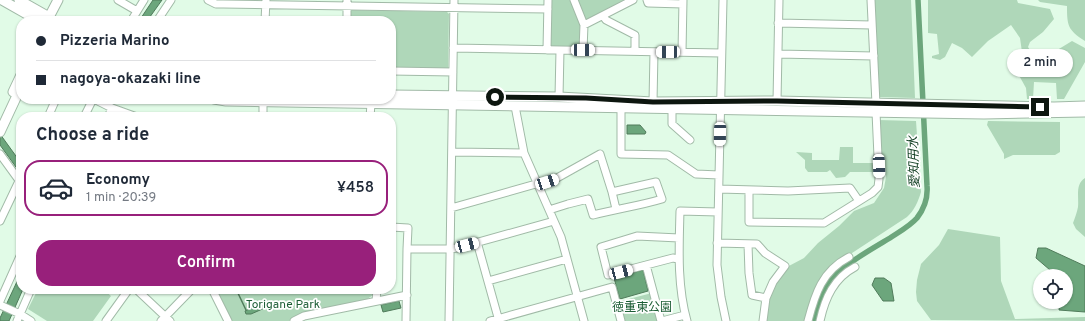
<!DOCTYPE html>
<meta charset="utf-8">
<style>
:root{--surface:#fff;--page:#f6f6f7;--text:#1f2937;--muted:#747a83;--line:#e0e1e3;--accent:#98207b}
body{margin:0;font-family:Overpass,"Noto Sans JP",sans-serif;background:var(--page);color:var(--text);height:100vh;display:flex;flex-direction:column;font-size:15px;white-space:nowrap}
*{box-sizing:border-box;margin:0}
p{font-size:13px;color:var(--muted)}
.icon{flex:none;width:22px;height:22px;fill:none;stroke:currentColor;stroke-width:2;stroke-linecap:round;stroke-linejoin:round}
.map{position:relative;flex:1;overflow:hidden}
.side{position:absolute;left:16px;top:112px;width:380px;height:182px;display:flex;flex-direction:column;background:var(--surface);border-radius:16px;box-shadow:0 1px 3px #0004}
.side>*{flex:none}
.guide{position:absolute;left:16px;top:16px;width:380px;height:88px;border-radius:16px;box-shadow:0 1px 3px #0004;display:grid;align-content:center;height:88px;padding:0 20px;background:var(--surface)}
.tools{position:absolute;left:1033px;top:269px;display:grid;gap:8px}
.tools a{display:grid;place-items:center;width:40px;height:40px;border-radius:50%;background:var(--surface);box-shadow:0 1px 3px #0004;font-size:20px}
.end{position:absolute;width:18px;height:18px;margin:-9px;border:5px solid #0d160f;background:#fff;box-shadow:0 0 0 2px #fff}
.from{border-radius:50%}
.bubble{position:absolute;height:28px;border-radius:14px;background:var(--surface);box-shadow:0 1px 3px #0004;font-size:13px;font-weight:600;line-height:28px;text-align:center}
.car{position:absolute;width:12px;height:24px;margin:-12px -6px;border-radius:5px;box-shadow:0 0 3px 1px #0007;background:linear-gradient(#fff 24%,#345 0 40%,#fff 0 76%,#345 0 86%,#fff 0)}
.guide b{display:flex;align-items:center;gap:14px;height:38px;font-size:15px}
.guide b+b{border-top:1px solid var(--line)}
.guide i{width:10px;height:10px;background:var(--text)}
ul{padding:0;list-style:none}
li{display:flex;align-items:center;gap:12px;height:56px;margin:0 8px 6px;padding:0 12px;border:2px solid var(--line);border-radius:16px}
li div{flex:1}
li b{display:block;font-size:15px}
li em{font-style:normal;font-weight:600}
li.on{border-color:var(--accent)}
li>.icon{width:36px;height:36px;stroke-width:1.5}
h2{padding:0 20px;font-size:18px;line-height:48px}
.cta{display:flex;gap:8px;margin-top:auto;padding:8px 20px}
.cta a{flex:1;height:46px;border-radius:16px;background:var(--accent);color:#fff;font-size:16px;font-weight:600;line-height:46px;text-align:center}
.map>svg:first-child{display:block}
.green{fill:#afd7b9}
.water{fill:#6ca67c;stroke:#507b5b}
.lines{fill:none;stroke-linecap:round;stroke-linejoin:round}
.stream{stroke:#507b5b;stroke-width:1.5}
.canal{stroke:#6ca67c;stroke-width:5.5}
.minor-casing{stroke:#a1baa7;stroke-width:9}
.major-casing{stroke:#a1baa7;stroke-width:11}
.minor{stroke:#fff;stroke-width:7}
.major{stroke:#fff;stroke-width:9}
.route{stroke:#0d160f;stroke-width:5}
.labels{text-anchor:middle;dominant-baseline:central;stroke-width:3.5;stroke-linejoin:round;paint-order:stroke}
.park-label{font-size:12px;fill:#1c5d35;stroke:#fff}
.water-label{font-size:13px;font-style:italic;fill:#123f23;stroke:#fff}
</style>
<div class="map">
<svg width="1085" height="321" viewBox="0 0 1085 321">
<rect width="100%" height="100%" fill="#e1fbe7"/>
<path class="green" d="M550 0H572L582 24 580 48H551L549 46Z
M576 0H630L587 22Z
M873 0H911L915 98 879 97 878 95Z
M928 0H1017L1018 3 1050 9 1054 19 1043 32 1030 42 1028 47 1033 55 1022 60 1019 54 1022 52 1020 38 1011 25 988 41 972 57 962 48 952 43 945 57 940 60 932 58V56L939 54 937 34 928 33Z
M1038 0H1085V41C1068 30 1067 26 1067 6L1040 2Z
M351 10 447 12 449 14 448 68 391 69V21H349V12Z
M1072 41 1085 48V62L1064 99H1057L1056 83 1034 82 1033 99H1027L1026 88 1016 70 1049 55Z
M878 120 916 121 921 192C918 202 914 211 907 217L849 255 815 288 809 304 805 321H765L769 295 775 282 787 267 804 258 818 243 839 226 854 211 874 203 884 188 886 177 885 158 880 152Z
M988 121 1060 122V152L1055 155H1013L1004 159V154L987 125Z
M840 147H853V163H877V172H850L845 177 836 178 830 170 827 172H808L805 168V160L796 152 812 153V160H839Z
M1085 178V237L1076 229 1073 223C1075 218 1077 212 1078 207 1079 197 1075 184 1085 178Z
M948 229 1000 237 1001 281 1015 319 1085 317V321L931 320 917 301 916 292 917 280 921 264 939 245Z
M38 289H103L111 296 93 321H47L28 309Z
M215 289H374L373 295 366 300 297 317 289 321H231Z
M652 293 658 318 657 321H623L617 302Z"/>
<path class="water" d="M153 0H162L147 21H139Z
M627 125H640L646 132 645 134H627Z
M0 134 21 163V174L0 145Z
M1038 248H1046L1085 266V312L1059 310 1060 302H1066V276H1057L1036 258Z
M643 270 648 291 620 299 614 278Z
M21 273V289H23L9 321H0V318Z
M875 278H884L891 283 894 301H883L872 285Z
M266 301 267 307 251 314H246L245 311Z
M399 301 401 308 383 312 381 305Z"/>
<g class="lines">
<path class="stream" d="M236 289 246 310"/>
<path class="canal" d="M815 321C818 307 822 290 832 279 848 262 870 250 890 238 899 232 910 226 917 218 924 209 928 198 927 186L918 0"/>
<defs>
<path id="minor" d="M118 0 137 11
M208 0 216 4H223L548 9
M574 0 584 25 633 0
M647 0 648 3 683 4
M723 0 717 265 721 297 726 321
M871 0 876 104
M603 16 606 20 635 35V51
M131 21 144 0
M157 21 171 0
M265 21 266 0
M347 21V0
M778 23 872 25
M453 48 721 53
M547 50 548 0
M583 50 584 25
M682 52 683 0
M778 54 874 56
M391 71 453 72
M559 97 560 50
M94 99 112 108 137 117
M777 101 779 0
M653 102 654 52
M515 106 524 153 561 237 584 321
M621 107V154L668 155 696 174 719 175
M672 108V124L690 140
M48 117 56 99
M84 117 93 99
M108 117 112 108
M263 117V99
M370 117 371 104
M452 152 524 153
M0 154 21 183
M719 189 788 191 850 188 859 201
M749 190V222L824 223 872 193 878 187 879 179 876 112
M612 192 616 209
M451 208 557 178 600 154 612 192 656 182 662 199C639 206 616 209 593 215L588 199 568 204 549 210
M0 221 19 181
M391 227 408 228 407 249H450L457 248 554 221
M477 242 499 321
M717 243 757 244 765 253 785 266 773 282 766 298 763 321
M748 244 749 273 752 295 766 298
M678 259 673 258 608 275 601 247 637 236 679 238
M646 265 661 321
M488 281 567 259
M136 289 170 321
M212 289 228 321
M0 301 21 254
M376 301 377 289
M0 305 20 314 31 321
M17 321 31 289
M106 321 129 289
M161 321 192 289
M294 321 304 316 407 295
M406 321 407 249
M449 321 454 0
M490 321 612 287 621 321
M662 321 685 315
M687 321C677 285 679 248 680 211L718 212
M808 321C815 294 822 271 849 257
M820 321C825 298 834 278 855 267"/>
<path id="major" d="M2 0 39 21
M19 0 49 17 53 21
M47 21 58 0
M13 92 21 75
M391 95 559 97 653 102 777 101 1054 107 1085 106
M214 99 226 101 984 114 1085 112
M0 132 21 87"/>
</defs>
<use href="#minor" class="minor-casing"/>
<use href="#major" class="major-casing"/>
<use href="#minor" class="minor"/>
<use href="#major" class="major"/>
</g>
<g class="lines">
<path class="route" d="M495 97 586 98 653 102 777 101 1040 107"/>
</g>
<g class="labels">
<g class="park-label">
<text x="283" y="305">Torigane Park</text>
<text x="642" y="308">徳重東公園</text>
</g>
<g class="water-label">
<text transform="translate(915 162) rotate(-92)">愛知用水</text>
</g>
</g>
</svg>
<div class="tools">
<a><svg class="icon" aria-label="locate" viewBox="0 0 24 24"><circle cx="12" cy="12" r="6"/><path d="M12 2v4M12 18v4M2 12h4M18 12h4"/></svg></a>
</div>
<i class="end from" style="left:495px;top:97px"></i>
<i class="end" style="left:1040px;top:107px"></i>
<div class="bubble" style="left:1007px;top:49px;width:66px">2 min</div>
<i class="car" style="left:583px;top:50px;rotate:91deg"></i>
<i class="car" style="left:668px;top:52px;rotate:270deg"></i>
<i class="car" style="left:720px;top:134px;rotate:181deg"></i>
<i class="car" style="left:879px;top:166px;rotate:178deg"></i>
<i class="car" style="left:547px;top:182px;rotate:72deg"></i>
<i class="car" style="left:467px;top:245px;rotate:75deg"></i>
<i class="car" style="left:621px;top:272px;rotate:75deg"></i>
<div class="guide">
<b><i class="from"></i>Pizzeria Marino</b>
<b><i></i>nagoya-okazaki line</b>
</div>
<section class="side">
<h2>Choose a ride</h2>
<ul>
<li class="on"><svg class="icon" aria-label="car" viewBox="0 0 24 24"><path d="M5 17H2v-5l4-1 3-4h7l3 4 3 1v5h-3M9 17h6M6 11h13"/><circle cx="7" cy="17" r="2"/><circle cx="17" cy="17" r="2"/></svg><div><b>Economy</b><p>1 min · 20:39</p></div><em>¥458</em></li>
</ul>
<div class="cta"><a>Confirm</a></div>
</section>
</div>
